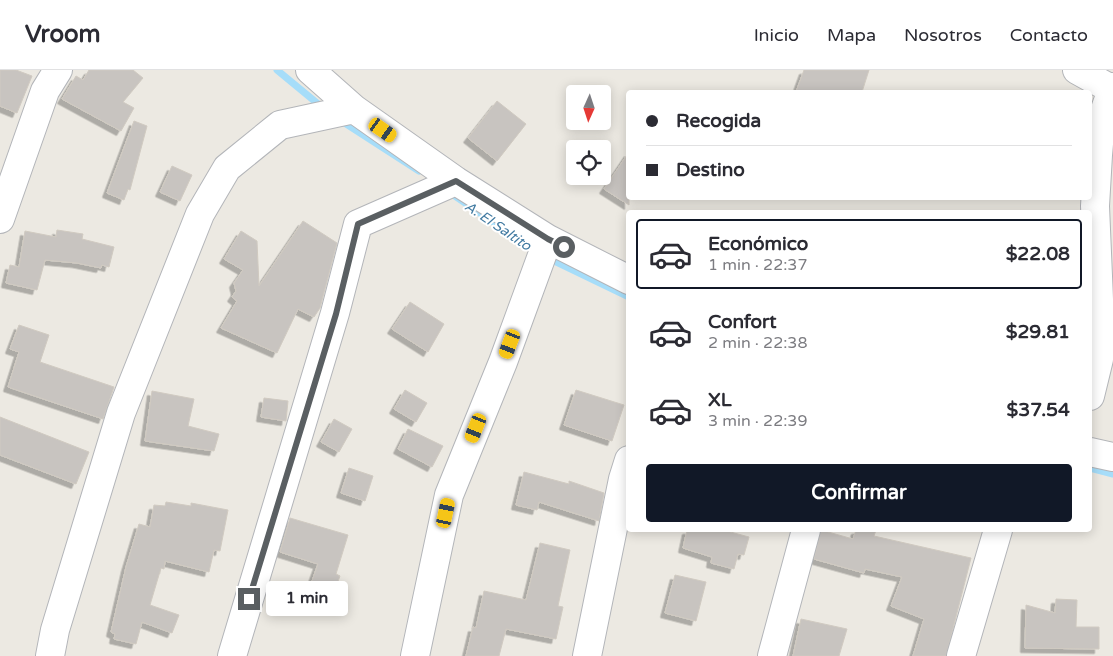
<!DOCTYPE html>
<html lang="es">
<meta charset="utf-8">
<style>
:root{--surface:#fff;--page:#f7f7f7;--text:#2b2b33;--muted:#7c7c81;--line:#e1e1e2;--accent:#111827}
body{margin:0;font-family:"Varela Round",sans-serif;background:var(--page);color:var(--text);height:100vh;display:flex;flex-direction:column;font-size:19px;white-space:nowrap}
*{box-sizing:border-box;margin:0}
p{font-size:16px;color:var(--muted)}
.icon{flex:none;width:28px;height:28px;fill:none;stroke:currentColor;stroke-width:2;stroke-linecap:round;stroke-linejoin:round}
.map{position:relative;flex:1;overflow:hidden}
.sheet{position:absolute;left:626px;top:140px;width:466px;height:322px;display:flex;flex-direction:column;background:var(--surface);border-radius:5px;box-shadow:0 2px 12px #0003}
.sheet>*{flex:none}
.guide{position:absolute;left:626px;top:20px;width:466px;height:110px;border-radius:5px;box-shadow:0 2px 12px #0003;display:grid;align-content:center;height:110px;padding:0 20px;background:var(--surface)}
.needle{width:32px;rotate:183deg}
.fabs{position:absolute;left:566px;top:15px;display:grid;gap:10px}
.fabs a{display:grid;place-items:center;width:45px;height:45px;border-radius:5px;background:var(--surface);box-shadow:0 2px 12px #0003;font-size:25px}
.end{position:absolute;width:22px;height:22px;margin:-11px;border:6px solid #5a5f62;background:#fff;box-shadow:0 0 0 2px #fff}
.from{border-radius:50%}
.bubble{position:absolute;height:35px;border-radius:5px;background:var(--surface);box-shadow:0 2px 12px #0003;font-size:16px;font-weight:800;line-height:35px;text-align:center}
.car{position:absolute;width:15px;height:30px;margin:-15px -8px;border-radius:6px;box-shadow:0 0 4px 1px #0007;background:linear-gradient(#f5c518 24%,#345 0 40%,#f5c518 0 76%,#345 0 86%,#f5c518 0)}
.guide b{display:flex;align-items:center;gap:18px;height:48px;font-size:19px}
.guide b+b{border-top:1px solid var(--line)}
.guide i{width:12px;height:12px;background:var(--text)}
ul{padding:9px 0 0;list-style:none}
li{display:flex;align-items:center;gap:15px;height:70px;margin:0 10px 8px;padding:0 10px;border:2px solid transparent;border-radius:5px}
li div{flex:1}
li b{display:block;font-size:19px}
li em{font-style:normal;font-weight:800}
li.selected{border-color:var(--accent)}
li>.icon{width:45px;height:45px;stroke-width:1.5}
.action{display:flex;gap:10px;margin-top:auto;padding:10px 20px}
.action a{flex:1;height:58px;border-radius:5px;background:var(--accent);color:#fff;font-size:20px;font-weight:800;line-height:58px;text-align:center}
header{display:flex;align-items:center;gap:30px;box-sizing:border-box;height:70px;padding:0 25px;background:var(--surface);border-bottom:1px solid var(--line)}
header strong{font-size:24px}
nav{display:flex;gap:28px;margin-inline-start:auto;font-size:18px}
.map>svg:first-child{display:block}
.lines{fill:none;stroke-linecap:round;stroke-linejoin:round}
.stream{stroke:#a6ddf9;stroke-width:7}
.building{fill:#c8c4c0;stroke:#d0cac1;filter:url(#shadow)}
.minor-casing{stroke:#b3b5b9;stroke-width:30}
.minor{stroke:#fff;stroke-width:28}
.route{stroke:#5a5f62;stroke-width:6}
.labels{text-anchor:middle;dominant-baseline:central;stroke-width:4;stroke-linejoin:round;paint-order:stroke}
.water-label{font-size:14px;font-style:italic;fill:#417aa1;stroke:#fff}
</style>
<header>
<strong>Vroom</strong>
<nav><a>Inicio</a><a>Mapa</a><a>Nosotros</a><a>Contacto</a></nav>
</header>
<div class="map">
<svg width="1113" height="586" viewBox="0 0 1113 586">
<defs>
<filter id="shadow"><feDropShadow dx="-4.5" dy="4.5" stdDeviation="0" flood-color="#0004"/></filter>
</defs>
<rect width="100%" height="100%" fill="#ece9e2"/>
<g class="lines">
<path class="stream" d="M277 0 323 38
M340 50 419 101
M455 126 537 182
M546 187 629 227
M1090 398 1113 404"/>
</g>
<path class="building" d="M0 0H16L32 6 17 43 0 36Z
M89 0H133L143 8 123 32 134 38 121 61 62 29 76 6 83 10Z
M804 0H869L862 22H796Z
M497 31 526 54 497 91 468 68Z
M134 51 147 56 130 120 128 119 124 130 107 123Z
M629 82V135L604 119Z
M172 96 192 105 180 131 160 122Z
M303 151 337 173 320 238 314 247 298 239 277 283 221 258 237 231 232 227 236 221 234 213 243 200 224 189 241 161 257 171 259 216Z
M57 160 83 164 82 169 114 177 109 197 102 195 101 198 77 193 45 190 37 220 6 213 10 195 19 197 25 161 56 167Z
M410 232 444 254 428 282 392 259Z
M19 255 49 265 40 292 114 317 103 349 8 317 19 282 10 279Z
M405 320 427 333 416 352 394 339Z
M576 320 624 335 612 371 564 355Z
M152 321 194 329 188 356 219 364 214 381 145 371Z
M264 328 288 331 286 351 261 347Z
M0 347 89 382 76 414 0 385Z
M334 349 352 359 339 382 321 372Z
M408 359 443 376 432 397 398 379Z
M349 398 373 406 365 431 341 423Z
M524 402 569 414V411L604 423 599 451 539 432 537 440 516 435Z
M166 432 191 436V433L228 440 220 481 214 480 209 502 165 491 164 499 161 498 150 535 179 545 172 563 142 552 136 574 114 569 115 564 111 562 126 497 139 454 150 457 154 435 165 436Z
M290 448 348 465 336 504 340 506 330 533 307 525 318 494 280 482Z
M687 460H723L749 467 744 485 738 484 734 499 711 493 712 487 683 478Z
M821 460 853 469 856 460H876L874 466 971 488 946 586H913L924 549 891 536 902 507 865 499 864 503 814 489Z
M540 473 570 480 558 536 563 537 556 569 506 559 499 586H466L473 557 476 558 484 521 526 530Z
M675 505 706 512 696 551 665 543Z
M1056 529 1077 530 1076 557H1099V579L1025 578 1026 535 1055 543Z
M801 549 847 559 839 586H793Z"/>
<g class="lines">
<defs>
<path id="minor" d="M310 0 354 39 456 111 548 169 629 210
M1077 0 1113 20
M0 149 45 21 58 0
M1090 326 1099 289 1100 253 1095 136 1098 85 1101 51 1113 17
M1090 382 1113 387
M50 586 55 560 121 343 200 144 227 98 280 55 354 39
M232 586 335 243 358 154 456 111
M415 586 449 425 503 292 548 169
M587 586 623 409 629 390
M772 586 806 460
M961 586 998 460"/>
</defs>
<use href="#minor" class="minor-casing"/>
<use href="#minor" class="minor"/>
</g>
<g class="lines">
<path class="route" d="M249 529 336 244 358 154 456 111 548 169 564 177"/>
</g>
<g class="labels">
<g class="water-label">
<text transform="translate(498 156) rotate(34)">A. El Saltito</text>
</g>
</g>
</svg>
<div class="fabs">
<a><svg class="needle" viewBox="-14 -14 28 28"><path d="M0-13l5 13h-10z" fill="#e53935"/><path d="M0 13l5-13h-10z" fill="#7c7c81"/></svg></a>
<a><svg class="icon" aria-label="locate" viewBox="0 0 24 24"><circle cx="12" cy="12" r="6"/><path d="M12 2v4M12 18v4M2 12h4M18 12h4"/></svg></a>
</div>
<i class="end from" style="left:564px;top:177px"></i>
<i class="end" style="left:249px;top:529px"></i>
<div class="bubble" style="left:266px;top:511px;width:82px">1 min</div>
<i class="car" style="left:383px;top:60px;rotate:125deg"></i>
<i class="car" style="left:510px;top:274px;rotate:201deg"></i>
<i class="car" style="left:476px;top:358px;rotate:202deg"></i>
<i class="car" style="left:446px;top:443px;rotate:12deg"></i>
<div class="guide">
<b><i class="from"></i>Recogida</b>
<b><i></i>Destino</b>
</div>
<section class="sheet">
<ul>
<li class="selected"><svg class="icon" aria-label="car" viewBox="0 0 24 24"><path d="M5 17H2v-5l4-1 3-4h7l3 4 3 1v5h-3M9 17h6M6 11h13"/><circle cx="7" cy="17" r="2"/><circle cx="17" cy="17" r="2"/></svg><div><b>Económico</b><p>1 min · 22:37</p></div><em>$22.08</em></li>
<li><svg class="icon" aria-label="car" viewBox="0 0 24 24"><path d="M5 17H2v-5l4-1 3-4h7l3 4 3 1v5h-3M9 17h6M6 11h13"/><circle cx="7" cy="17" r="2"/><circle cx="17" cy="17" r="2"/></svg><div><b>Confort</b><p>2 min · 22:38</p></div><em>$29.81</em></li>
<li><svg class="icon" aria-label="car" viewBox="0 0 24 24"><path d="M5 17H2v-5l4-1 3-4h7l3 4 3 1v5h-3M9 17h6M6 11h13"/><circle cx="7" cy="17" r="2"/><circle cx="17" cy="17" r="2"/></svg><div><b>XL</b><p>3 min · 22:39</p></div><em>$37.54</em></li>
</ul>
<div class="action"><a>Confirmar</a></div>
</section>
</div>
